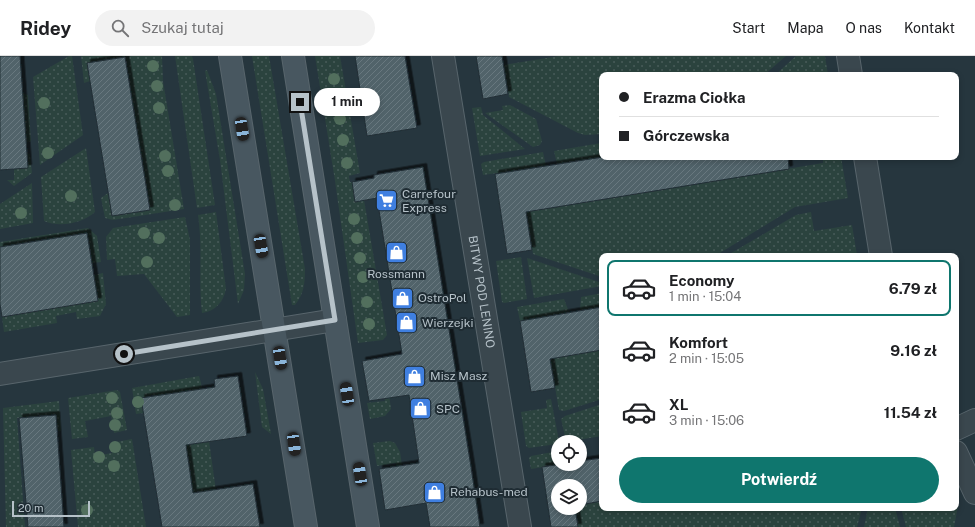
<!DOCTYPE html>
<html lang="pl">
<meta charset="utf-8">
<style>
:root{--surface:#fff;--page:#f2f2f2;--text:#202124;--muted:#757577;--line:#e0e0e0;--accent:#0f766e}
body{margin:0;font-family:"Public Sans",sans-serif;background:var(--page);color:var(--text);height:100vh;display:flex;flex-direction:column;font-size:15px;white-space:nowrap}
*{box-sizing:border-box;margin:0}
p{font-size:13px;color:var(--muted)}
.icon{flex:none;width:22px;height:22px;fill:none;stroke:currentColor;stroke-width:2;stroke-linecap:round;stroke-linejoin:round}
.map{position:relative;flex:1;overflow:hidden}
.details{position:absolute;left:599px;top:197px;width:360px;height:258px;display:flex;flex-direction:column;background:var(--surface);border-radius:8px;box-shadow:0 2px 6px #0003}
.details>*{flex:none}
.hud{position:absolute;left:599px;top:16px;width:360px;height:88px;border-radius:8px;box-shadow:0 2px 6px #0003;display:grid;align-content:center;height:88px;padding:0 20px;background:var(--surface)}
.buttons{position:absolute;left:551px;top:379px;display:grid;gap:8px}
.buttons a{display:grid;place-items:center;width:36px;height:36px;border-radius:50%;background:var(--surface);box-shadow:0 2px 6px #0003;font-size:20px}
.scale{position:absolute;left:12px;bottom:10px;width:78px;box-sizing:border-box;padding-left:4px;border:2px solid #b6c2c9;border-top:0;font-size:11px;line-height:14px;white-space:nowrap;color:#b6c2c9;-webkit-text-stroke:3px #1f2c33;paint-order:stroke}
.end{position:absolute;width:18px;height:18px;margin:-9px;border:5px solid #b6c2c9;background:#111;box-shadow:0 0 0 2px #111}
.from{border-radius:50%}
.bubble{position:absolute;height:28px;border-radius:14px;background:var(--surface);box-shadow:0 2px 6px #0003;font-size:13px;font-weight:700;line-height:28px;text-align:center}
.car{position:absolute;width:12px;height:24px;margin:-12px -6px;border-radius:5px;box-shadow:0 0 3px 1px #0007;background:linear-gradient(#222 24%,#8ab4d8 0 40%,#222 0 76%,#8ab4d8 0 86%,#222 0)}
.hud b{display:flex;align-items:center;gap:14px;height:38px;font-size:15px}
.hud b+b{border-top:1px solid var(--line)}
.hud i{width:10px;height:10px;background:var(--text)}
ul{padding:7px 0 0;list-style:none}
li{display:flex;align-items:center;gap:12px;height:56px;margin:0 8px 6px;padding:0 12px;border:2px solid transparent;border-radius:8px}
li div{flex:1}
li b{display:block;font-size:15px}
li em{font-style:normal;font-weight:700}
li.selected{border-color:var(--accent)}
li>.icon{width:36px;height:36px;stroke-width:1.5}
.action{display:flex;gap:8px;margin-top:auto;padding:8px 20px}
.action a{flex:1;height:46px;border-radius:24px;background:var(--accent);color:#fff;font-size:16px;font-weight:700;line-height:46px;text-align:center}
header{display:flex;align-items:center;gap:24px;box-sizing:border-box;height:56px;padding:0 20px;background:var(--surface);border-bottom:1px solid var(--line)}
header strong{font-size:19px}
nav{display:flex;gap:22px;margin-inline-start:auto;font-size:14px}
.search{width:280px;height:36px;background:var(--page);display:flex;align-items:center;gap:10px;box-sizing:border-box;padding:0 14px;border-radius:22px;color:var(--muted);font-size:15px}
.map>svg:first-child{display:block}
.grass{fill:url(#grass-dots)}
.building{fill:url(#building-hatch);stroke:#212e35;filter:url(#shadow)}
.lines{fill:none;stroke-linecap:round;stroke-linejoin:round}
.minor-casing{stroke:#58656c;stroke-width:24}
.secondary-casing{stroke:#58656c;stroke-width:24}
.minor{stroke:#3a474e;stroke-width:22}
.secondary{stroke:#485760;stroke-width:22}
.tree{fill:#526f5d}
.route{stroke:#b6c2c9;stroke-width:5}
.labels{text-anchor:middle;dominant-baseline:central;stroke-width:4;stroke-linejoin:round;paint-order:stroke}
.poi-label{font-size:12px;fill:#b6c2c9;stroke:#1f2c33;text-anchor:start}
.street-label{font-size:12px;fill:#b6c2c9;stroke:#1f2c33}
</style>
<header>
<strong>Ridey</strong>
<div class="search"><svg class="icon" aria-label="search" viewBox="0 0 24 24"><circle cx="10" cy="10" r="6"/><path d="M15 15l6 6"/></svg>Szukaj tutaj</div>
<nav><a>Start</a><a>Mapa</a><a>O nas</a><a>Kontakt</a></nav>
</header>
<div class="map">
<svg width="975" height="471" viewBox="0 0 975 471">
<defs>
<pattern id="grass-dots" width="8" height="8" patternUnits="userSpaceOnUse"><rect width="8" height="8" fill="#2b433e"/><path d="M2 2h.1M6 6h.1" fill="none" stroke="#485c59" stroke-width="1.8" stroke-linecap="round"/></pattern>
<pattern id="building-hatch" width="6" height="6" patternUnits="userSpaceOnUse"><rect width="6" height="6" fill="#51636b"/><path d="M-1 1l2-2M0 6l6-6M5 7l2-2" fill="none" stroke="#68787f"/></pattern>
<filter id="shadow"><feDropShadow dx="3.5" dy="-3.5" stdDeviation="0" flood-color="#0009"/></filter>
</defs>
<rect width="100%" height="100%" fill="#26363e"/>
<path class="grass" d="M69 0H72L83 79 40 109 33 21Z
M81 0H162L163 25 184 153 113 164 105 162 101 142 108 137 112 160 150 154 125 1 87 7 90 25 84 27Z
M175 0H192L193 3 215 149 197 152Z
M252 0H269L305 213C305 227 304 238 295 249H292Z
M315 0H340L360 117 349 120 350 126H352L364 144 387 279 383 284 358 287 335 125Z
M559 0H786L764 19H602V78L585 79 578 77 509 41 504 9Z
M796 0H825L828 19H775Z
M207 14 216 38 245 218 244 234 238 248 220 104 205 15Z
M22 37 28 39 31 85 26 87Z
M510 49 536 63 542 85 540 89 533 91 485 57 503 54 502 50Z
M481 51 483 59 525 93 480 100 472 52Z
M601 87 603 101 557 108 554 95Z
M86 92 95 156C83 167 60 172 44 165L41 121Z
M543 96 546 110 483 119 481 108 484 106Z
M27 97 30 98 32 117 14 130 7 124H14V113Z
M823 101H841L848 142 795 151 715 200H602V221L533 198 526 156 823 107Z
M32 127 33 167 0 173V148Z
M216 156 226 233C223 247 215 255 202 257 198 224 203 192 198 159Z
M811 156 814 175 852 169 857 199 726 200 796 159Z
M185 161 190 184V259L177 261 144 218 117 220 115 203 107 204 106 181 113 172Z
M88 172 97 180 101 206 92 207 87 177 0 191V186Z
M521 201 527 243 504 247 502 246 496 205Z
M527 202 602 227V230L534 242Z
M103 217 106 248 100 260 77 263 76 256 56 260 57 267 4 276 2 261 98 245 94 219Z
M602 237V251L580 254 581 241Z
M564 243 569 256 520 265 517 251Z
M602 294V343L564 355 559 354 550 303Z
M384 302 391 353 385 360 370 363 367 347 385 345 379 303Z
M255 316 263 333 271 378 262 371Z
M199 320 201 327 221 471H199L177 337 144 357 136 358 132 332Z
M117 334 120 336 127 374 114 377 111 360 85 365 88 381 72 383 68 342Z
M551 343 559 385 557 388 529 392 526 390 521 356 547 352 546 344Z
M59 345 61 375H58L56 358 17 362 25 471H6L3 352Z
M602 348V380L571 385 565 380 561 363 565 360Z
M132 383 146 471H78L71 394 94 391 95 400 112 397 111 387Z
M390 385 395 387 400 396 408 450 402 451 396 407 377 410 373 387Z
M558 395V408H562L531 413 529 402 531 400Z
M602 445V452H862L857 471H578L575 452H580V449Z
M956 447 958 450 954 471H906L901 452H956Z
M868 452H895L900 471H864Z"/>
<path class="building" d="M0 0H20L28 112 0 114Z
M355 0H405L417 72 367 80Z
M476 0H502L508 38 483 43Z
M125 1 150 154 112 160 87 7Z
M603 101H788L789 113 526 156 532 194 507 198 495 118Z
M423 111 471 411 480 471H430L426 447 385 454 379 413 419 407 409 339 369 345 362 305 402 298 377 142 355 146 352 126 374 122V119Z
M87 177 98 245 2 261 0 248V191Z
M602 251V294L550 303 555 332 531 336 520 265Z
M238 320 247 380 186 389 193 437 253 428 260 471H162L141 342 215 331 214 323Z
M56 359 64 471H28L19 362Z
M602 402V445L580 449V430H558V452H575L578 471H551L542 411 562 408H580V405Z"/>
<g class="lines">
<defs>
<g id="minor">
<path id="s1" d="M443 0 520 471"/>
<path d="M848 0 851 19"/>
<path d="M865 101 881 200"/>
<path d="M0 318 335 264"/>
<path d="M956 373 975 364"/>
<path d="M956 396 975 437"/>
</g>
<path id="secondary" d="M230 0 306 471
M293 0 368 471"/>
</defs>
<use href="#minor" class="minor-casing"/>
<use href="#secondary" class="secondary-casing"/>
<use href="#minor" class="minor"/>
<use href="#secondary" class="secondary"/>
</g>
<g class="tree">
<circle cx="153" cy="10" r="6"/>
<circle cx="334" cy="23" r="6"/>
<circle cx="157" cy="30" r="6"/>
<circle cx="338" cy="43" r="6"/>
<circle cx="44" cy="47" r="6"/>
<circle cx="159" cy="52" r="6"/>
<circle cx="340" cy="63" r="6"/>
<circle cx="343" cy="84" r="6"/>
<circle cx="48" cy="97" r="6"/>
<circle cx="165" cy="100" r="6"/>
<circle cx="347" cy="107" r="6"/>
<circle cx="168" cy="115" r="6"/>
<circle cx="71" cy="140" r="6"/>
<circle cx="175" cy="149" r="6"/>
<circle cx="21" cy="157" r="6"/>
<circle cx="354" cy="163" r="6"/>
<circle cx="144" cy="177" r="6"/>
<circle cx="159" cy="182" r="6"/>
<circle cx="357" cy="182" r="6"/>
<circle cx="360" cy="202" r="6"/>
<circle cx="147" cy="206" r="6"/>
<circle cx="363" cy="221" r="6"/>
<circle cx="367" cy="246" r="6"/>
<circle cx="369" cy="268" r="6"/>
<circle cx="112" cy="342" r="6"/>
<circle cx="138" cy="346" r="6"/>
<circle cx="117" cy="357" r="6"/>
<circle cx="115" cy="369" r="6"/>
<circle cx="115" cy="391" r="6"/>
<circle cx="99" cy="401" r="6"/>
<circle cx="114" cy="410" r="6"/>
<circle cx="87" cy="454" r="6"/>
</g>
<g class="lines">
<path class="route" d="M124 298 335 264 300 46"/>
</g>
<defs>
<symbol id="supermarket-square" viewBox="-11 -11 22 22"><rect x="-9" y="-9" width="18" height="18" rx="4" fill="#3f7fe0" stroke="#1f2c33"/><path d="M-6-5.5h2.5l.6 2H6L4.5 2H-2.5L-4.4-4H-6ZM-1.5 3.2a1.3 1.3 0 1 0 .1 0ZM3 3.2a1.3 1.3 0 1 0 .1 0Z" fill="#fff"/></symbol>
<symbol id="shop-square" viewBox="-11 -11 22 22"><rect x="-9" y="-9" width="18" height="18" rx="4" fill="#3f7fe0" stroke="#1f2c33"/><path d="M-5-2.5h2.3a2.7 3.5 0 0 1 5.4 0H5L5.5 6h-11ZM-1.5-2.5h3a1.5 2.3 0 0 0-3 0Z" fill="#fff"/></symbol>
</defs>
<g fill-rule="evenodd">
<use href="#supermarket-square" x="374" y="132" width="25" height="25"/>
<use href="#shop-square" x="384" y="184" width="25" height="25"/>
<use href="#shop-square" x="390" y="230" width="25" height="25"/>
<use href="#shop-square" x="394" y="254" width="25" height="25"/>
<use href="#shop-square" x="402" y="308" width="25" height="25"/>
<use href="#shop-square" x="408" y="340" width="25" height="25"/>
<use href="#shop-square" x="422" y="424" width="25" height="25"/>
</g>
<g class="labels">
<g class="poi-label">
<text x="402" y="138">Carrefour<tspan x="402" dy="14">Express</tspan></text>
<text x="396" y="218" text-anchor="middle">Rossmann</text>
<text x="418" y="242">OstroPol</text>
<text x="422" y="267">Wierzejki</text>
<text x="430" y="320">Misz Masz</text>
<text x="436" y="353">SPC</text>
<text x="450" y="436">Rehabus-med</text>
</g>
<g class="street-label">
<text stroke="none"><textPath href="#s1" startOffset="239">BITWY POD LENINO</textPath></text>
</g>
</g>
</svg>
<div class="buttons">
<a><svg class="icon" aria-label="locate" viewBox="0 0 24 24"><circle cx="12" cy="12" r="6"/><path d="M12 2v4M12 18v4M2 12h4M18 12h4"/></svg></a>
<a><svg class="icon" aria-label="layers" viewBox="0 0 24 24"><path d="M12 4l9 5-9 5-9-5zM3 14l9 5 9-5"/></svg></a>
</div>
<div class="scale">20 m</div>
<i class="end from" style="left:124px;top:298px"></i>
<i class="end" style="left:300px;top:46px"></i>
<div class="bubble" style="left:314px;top:32px;width:66px">1 min</div>
<i class="car" style="left:242px;top:73px;rotate:171deg"></i>
<i class="car" style="left:261px;top:190px;rotate:170deg"></i>
<i class="car" style="left:280px;top:302px;rotate:171deg"></i>
<i class="car" style="left:347px;top:338px;rotate:351deg"></i>
<i class="car" style="left:294px;top:388px;rotate:172deg"></i>
<i class="car" style="left:360px;top:418px;rotate:351deg"></i>
<div class="hud">
<b><i class="from"></i>Erazma Ciołka</b>
<b><i></i>Górczewska</b>
</div>
<section class="details">
<ul>
<li class="selected"><svg class="icon" aria-label="car" viewBox="0 0 24 24"><path d="M5 17H2v-5l4-1 3-4h7l3 4 3 1v5h-3M9 17h6M6 11h13"/><circle cx="7" cy="17" r="2"/><circle cx="17" cy="17" r="2"/></svg><div><b>Economy</b><p>1 min · 15:04</p></div><em>6.79 zł</em></li>
<li><svg class="icon" aria-label="car" viewBox="0 0 24 24"><path d="M5 17H2v-5l4-1 3-4h7l3 4 3 1v5h-3M9 17h6M6 11h13"/><circle cx="7" cy="17" r="2"/><circle cx="17" cy="17" r="2"/></svg><div><b>Komfort</b><p>2 min · 15:05</p></div><em>9.16 zł</em></li>
<li><svg class="icon" aria-label="car" viewBox="0 0 24 24"><path d="M5 17H2v-5l4-1 3-4h7l3 4 3 1v5h-3M9 17h6M6 11h13"/><circle cx="7" cy="17" r="2"/><circle cx="17" cy="17" r="2"/></svg><div><b>XL</b><p>3 min · 15:06</p></div><em>11.54 zł</em></li>
</ul>
<div class="action"><a>Potwierdź</a></div>
</section>
</div>
